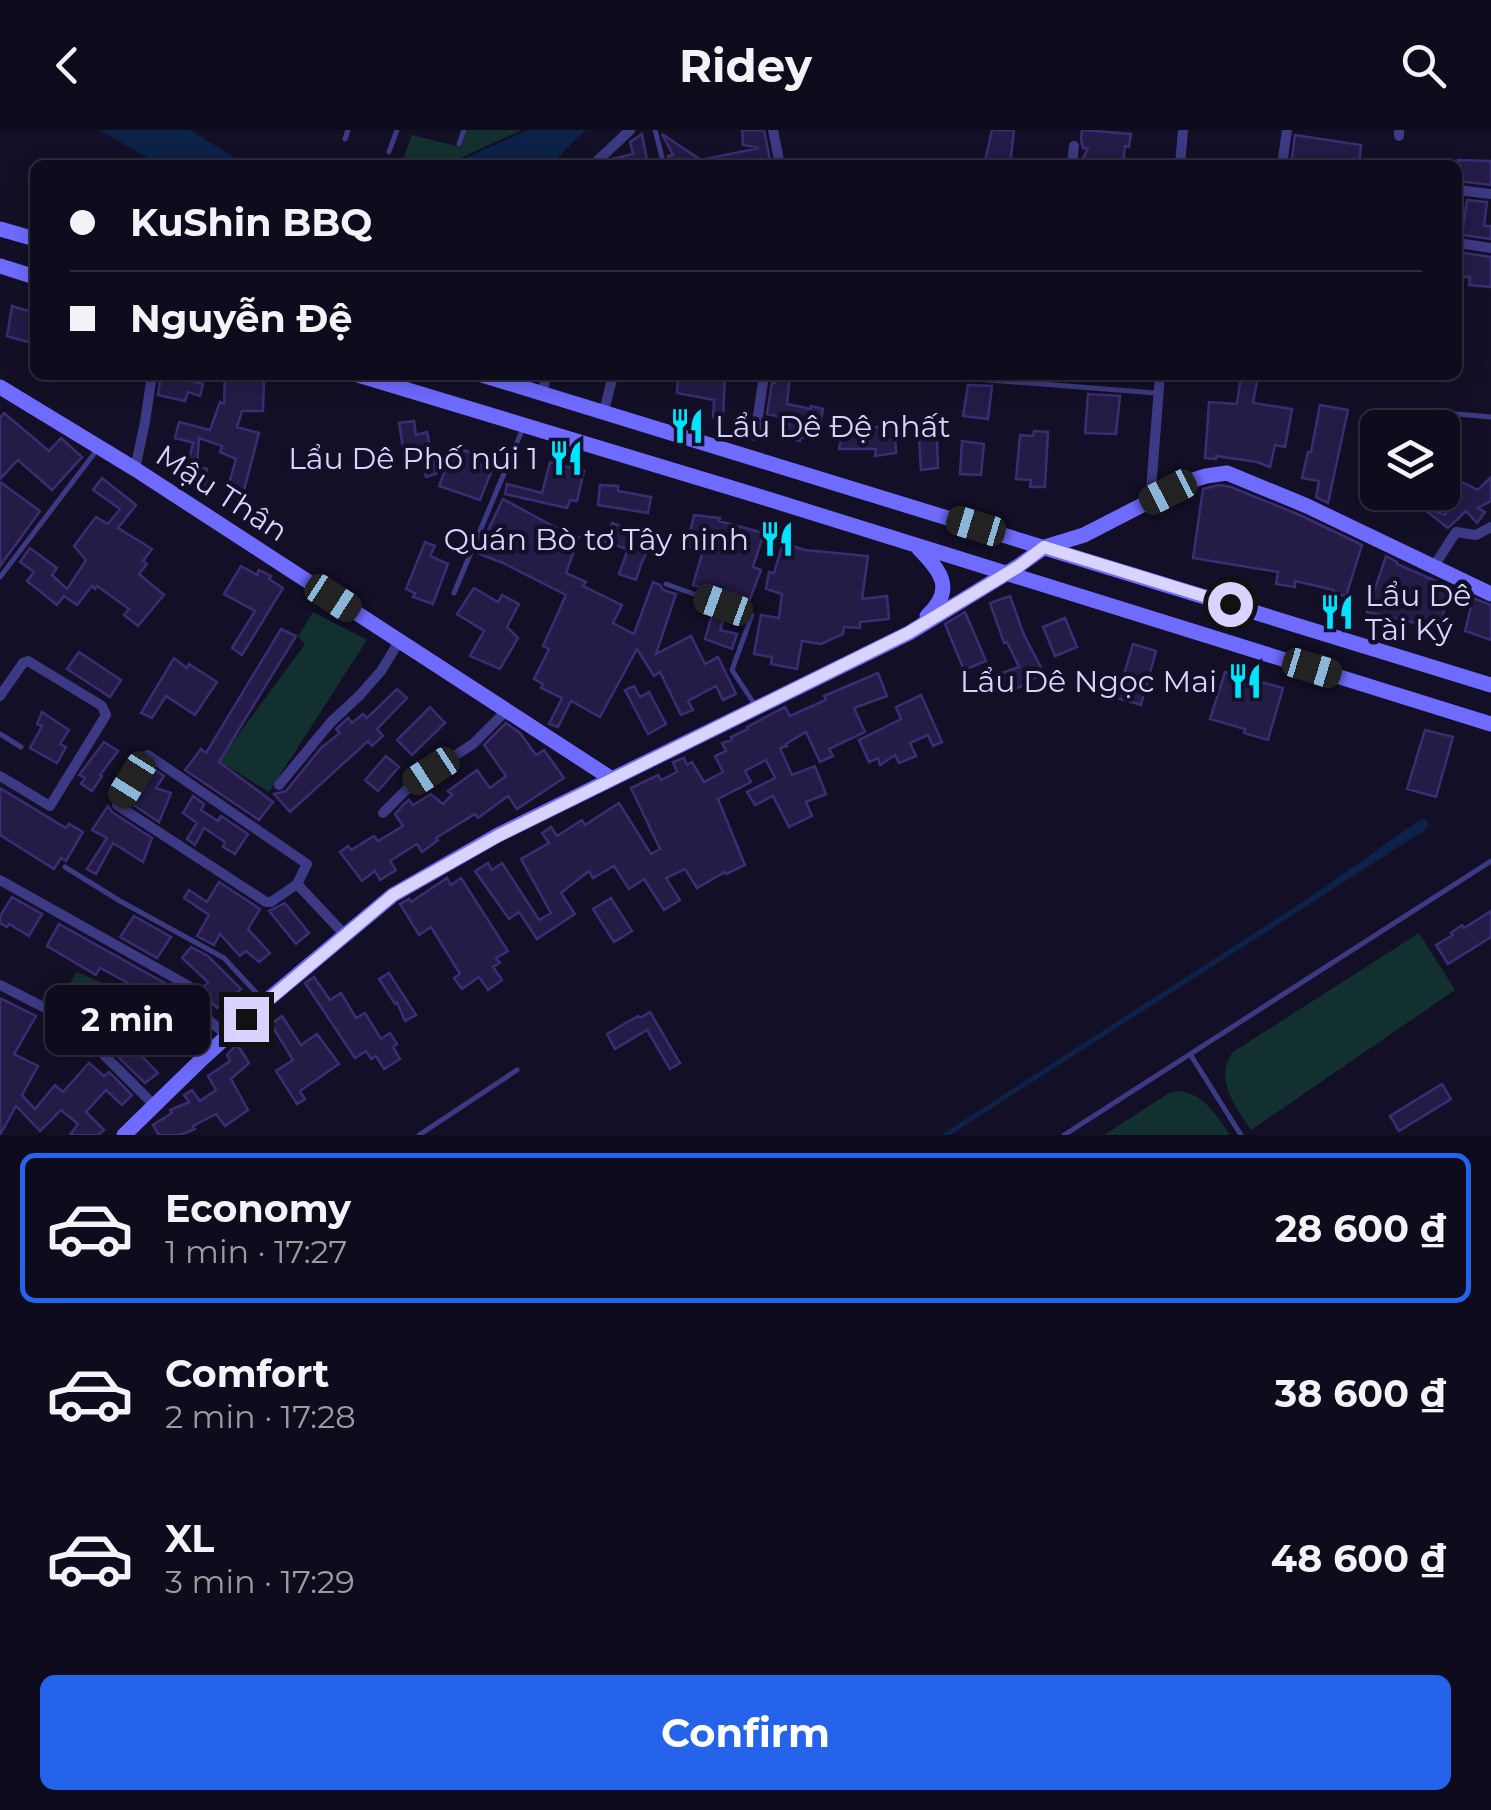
<!DOCTYPE html>
<meta charset="utf-8">
<style>
:root{--surface:#0e0b1c;--page:#1c1929;--text:#f1f3f6;--muted:#9b9ba3;--line:#2e2b3b;--accent:#2563eb}
body{margin:0;font-family:Montserrat,sans-serif;background:var(--page);color:var(--text);height:100vh;display:flex;flex-direction:column;font-size:38px;white-space:nowrap}
*{box-sizing:border-box;margin:0}
p{font-size:32px;color:var(--muted)}
.icon{flex:none;width:55px;height:55px;fill:none;stroke:currentColor;stroke-width:2;stroke-linecap:round;stroke-linejoin:round}
.map{position:relative;height:1005px;overflow:hidden}
.panel{display:flex;flex-direction:column;background:var(--surface);flex:1}
.panel>*{flex:none}
.banner{position:absolute;left:30px;top:30px;width:1432px;height:220px;border-radius:15px;box-shadow:0 5px 25px #0003,0 0 0 2px var(--line);display:grid;align-content:center;height:220px;padding:0 40px;background:var(--surface)}
.controls{position:absolute;left:1360px;top:280px;display:grid;gap:20px}
.controls a{display:grid;place-items:center;width:100px;height:100px;border-radius:15px;background:var(--surface);box-shadow:0 5px 25px #0003,0 0 0 2px var(--line);font-size:50px}
.end{position:absolute;width:45px;height:45px;margin:-22px;border:12px solid #d9d4ff;background:#111;box-shadow:0 0 0 5px #111}
.from{border-radius:50%}
.bubble{position:absolute;height:70px;border-radius:15px;background:var(--surface);box-shadow:0 5px 25px #0003,0 0 0 2px var(--line);font-size:32px;font-weight:700;line-height:70px;text-align:center}
.car{position:absolute;width:30px;height:60px;margin:-30px -15px;border-radius:12px;box-shadow:0 0 8px 2px #0007;background:linear-gradient(#222 24%,#8ab4d8 0 40%,#222 0 76%,#8ab4d8 0 86%,#222 0)}
.banner b{display:flex;align-items:center;gap:35px;height:95px;font-size:38px}
.banner b+b{border-top:2px solid var(--line)}
.banner i{width:25px;height:25px;background:var(--text)}
ul{padding:18px 0 0;list-style:none}
li{display:flex;align-items:center;gap:30px;height:150px;margin:0 20px 15px;padding:0 20px;border:5px solid transparent;border-radius:15px}
li div{flex:1}
li b{display:block;font-size:38px}
li em{font-style:normal;font-weight:700}
li.current{border-color:var(--accent)}
li>.icon{width:90px;height:90px;stroke-width:1.5}
.primary-button{display:flex;gap:20px;margin-top:auto;padding:20px 40px}
.primary-button a{flex:1;height:115px;border-radius:15px;background:var(--accent);color:#fff;font-size:40px;font-weight:700;line-height:115px;text-align:center}
header{display:flex;justify-content:space-between;align-items:center;height:130px;padding:0 40px;background:var(--surface);font-size:45px;font-weight:700}
.map>svg:first-child{display:block}
.green{fill:#12302f}
.water{fill:#0c2248}
.building{fill:#241b47;stroke:#3b2d73;stroke-width:2.5}
.lines{fill:none;stroke-linecap:round;stroke-linejoin:round}
.lane{stroke:#3d3a85;stroke-width:5}
.street{stroke:#3d3a85;stroke-width:10}
.secondary{stroke:#6f6bff;stroke-width:15}
.route{stroke:#d9d4ff;stroke-width:12}
.labels{text-anchor:middle;dominant-baseline:central;stroke-width:9;stroke-linejoin:round;paint-order:stroke}
.poi-label{font-size:30px;fill:#d9d4ff;stroke:#130f26;text-anchor:end}
.street-label{font-size:30px;fill:#d9d4ff;stroke:#130f26}
</style>
<header><svg class="icon" aria-label="back" viewBox="0 0 24 24"><path d="M15 5l-7 7 7 7"/></svg>Ridey<svg class="icon" aria-label="search" viewBox="0 0 24 24"><circle cx="10" cy="10" r="6"/><path d="M15 15l6 6"/></svg></header>
<div class="map">
<svg width="1491" height="1005" viewBox="0 0 1491 1005">
<rect width="100%" height="100%" fill="#130f26"/>
<path class="green" d="M467 0H522L445 35H401L412 5 461 17Z
M313 482 367 510 269 662 219 631 305 514 298 507Z
M1419 803 1455 860 1251 1000C1236 977 1213 949 1233 922Z
M77 842 119 860 92 904 55 875Z
M1177 961C1204 963 1216 984 1230 1005H1104L1169 963Z"/>
<path class="water" d="M99 0H190L247 35H161Z
M528 0H586L550 35H450Z
M1421 689 1427 691 1428 698 950 1005H941L1309 768Z"/>
<path class="building" d="M742 0H764L771 35H670L668 26 673 25 662 4 701 30 759 18 743 15Z
M992 0H1014L1010 35H984Z
M1082 0 1131 4 1129 17 1125 16 1123 35H1082L1083 28 1088 19 1083 18 1081 10Z
M642 4 648 35H606L612 29 633 24 630 12Z
M1295 5 1361 15 1359 35H1291Z
M1458 30 1491 31V55L1458 51Z
M1467 70 1487 72 1484 96H1491V109L1462 105Z
M1458 122 1491 127V157L1469 155 1470 147H1458Z
M12 176 35 183V214L7 206Z
M161 245 203 254 200 266 188 262 185 271 158 265Z
M225 245 264 250 263 281H242L237 297 259 303 243 364 227 360 236 329 220 322 222 316 199 308 197 336 207 339 206 356 184 352 193 313H195L175 308 179 292 210 300 220 272 224 274Z
M678 245H725L723 289 713 287 714 270 677 263Z
M777 245H790L787 274 811 279V276L823 279 817 310 801 307 800 311 786 308 790 289 767 284 772 253H775Z
M1241 245H1258L1253 273 1292 279 1285 317 1275 315 1270 337 1257 332 1216 326V329L1205 328 1209 272 1237 274Z
M968 255 992 256 988 289 963 286Z
M1088 264 1120 266 1116 304 1085 303Z
M1320 275 1348 280 1328 373 1316 367 1319 351 1302 348 1308 322H1311Z
M4 283 49 321 61 308 82 327 52 360 18 330 0 349V288Z
M844 290 863 292V298L895 296 896 323 875 326 876 319H839Z
M414 291 416 305 427 302 436 344 426 347 421 327 405 331 399 293Z
M1034 301 1048 302 1045 357H1030L1031 350 1016 349 1020 305 1033 306Z
M919 307 937 310 938 338 921 340Z
M962 311 984 314 981 345 960 344Z
M454 316 476 325 473 332 492 340 480 370 439 356Z
M550 332 584 341 577 371 570 370 567 378 505 364 507 354 542 363Z
M1442 342 1478 360 1491 347V371L1478 378 1485 382 1477 393 1466 381 1448 398 1425 380 1426 378 1445 385 1453 365 1442 361Z
M102 348 136 375 118 398 152 419 143 431 147 434 139 444 164 465 138 496 124 485 129 479 97 456 95 459 92 456 77 475 64 466 57 475 27 451 34 442 20 432 30 418 57 438 52 445 67 459 86 430 74 416 96 387 108 394 120 379 93 360Z
M0 352 40 381 0 436Z
M600 355 618 356V361L651 367 648 383 598 375Z
M1219 355 1231 357 1302 386 1362 415 1346 466 1333 463 1334 460 1295 451V457L1276 454 1278 442 1193 428 1203 359Z
M503 369 564 402 579 407 566 443 586 452 583 456 622 475 613 493 634 504 653 452 660 455 663 460 676 464 656 524 691 506 705 534 718 527 736 564 723 570 716 556 688 571 693 580 681 585 660 542 654 546 637 519 600 587 571 571 558 597 549 594 562 568 541 558 543 554 534 549 549 519 543 516 566 465 503 433 477 423Z
M694 385 720 388 719 391 764 403 753 437 761 440 748 474 730 470 717 466 718 464 709 460 693 455 703 421 687 416Z
M612 393 654 407 642 432 636 450 619 444 628 419 605 412Z
M425 412 435 416 430 426 448 434 433 474 413 467 415 463 406 459Z
M783 413 805 420 868 426 862 469 887 466 889 489 860 492V498L844 497 843 504 821 514 802 511 797 539 771 534 772 527 754 524 761 485 779 488 782 464 766 459 769 442 774 443Z
M1386 426 1397 432V434L1452 458 1438 498 1367 482Z
M241 436 257 445 259 440 271 446 269 449 283 458 242 525 232 518 255 481 224 464Z
M474 458 498 472 502 465 519 474 507 497 518 508 500 539 470 526 484 501 457 484Z
M1010 466 1024 505 1044 543 1025 553V555L1006 562 999 544 1019 537 1007 512 1004 513 990 473Z
M1473 468 1491 475V510L1465 501Z
M714 478 726 482 720 500 737 504 732 519 705 509Z
M965 482 986 531 964 540 945 494Z
M1065 488 1077 517 1055 526 1043 497Z
M281 499 296 506 219 632 273 672 259 690 185 640 201 619 206 623Z
M1133 514 1156 521 1141 575 1117 568Z
M79 522 121 550 110 567 67 539Z
M174 528 187 538 189 534 217 552 195 585 166 566 152 588 141 583Z
M1225 542 1283 558 1268 610 1244 603 1245 599 1210 589Z
M878 543 887 566 854 578 865 602 829 619 833 626 820 632 806 602 786 614 787 616 780 618 792 645 815 636 826 664 806 672 812 686 789 697 773 666 755 675 747 662 775 648 766 630 745 641 751 652 718 669 745 735 726 744 725 742 697 758 685 739 666 748 680 770 664 780 644 749 629 759 614 736 593 748 589 741 561 763 575 784 537 809 519 782 509 789 475 741 488 733 492 740 502 733 539 790 551 783 521 729 549 713 542 703 551 697 557 706 582 690 585 695 619 673 651 724 660 719 631 658 658 645 661 650 677 642 673 632 684 628 687 635 692 632 704 652 723 642 715 626 726 621 722 613 732 610 731 607 748 599 747 597 785 577 790 586 826 570 824 566Z
M634 556 640 567 649 562 666 594 648 604 625 560Z
M397 559 407 568 377 599 383 606 372 616 368 611 290 682 274 664 286 661 321 618 340 603 336 599 348 588 352 593 363 584 367 588Z
M921 565 942 612 933 616 928 605 910 613 916 626 899 633 895 625 880 635 878 628 869 632 859 610 901 589 896 577Z
M430 577 445 593 412 625 397 610Z
M42 582 69 600 60 614 66 617 57 633 30 618 42 596 37 594Z
M506 593 520 603 536 625 544 620 564 648 517 679 508 666 478 688 475 684 436 708 438 710 422 722 417 714 390 731 396 740 380 750 375 741 362 751 340 722 348 716 351 720 374 706 378 711 403 696 395 684 405 673 409 670 413 675 431 664 443 674 452 665 448 661 477 640 490 658 506 646 484 615Z
M1425 600 1453 607 1436 667 1407 659Z
M104 612 118 621 100 645 102 646 92 661 81 654 85 648 79 645Z
M386 626 399 637 378 661 365 650Z
M151 637 164 646 156 658 171 663 159 692 129 672Z
M0 658 66 698 69 694 83 702 66 731 61 728 54 739 0 705Z
M193 666 204 674 201 680 218 691 221 686 248 704 235 724 223 717 225 712 204 698 195 715 187 709 197 693 183 683Z
M108 676 112 682 152 708 143 732 113 713 96 744 87 739 107 708 92 700Z
M447 748 451 755 461 748 508 821 496 828 500 833 493 837 502 850 488 860 479 847 462 859 454 848 460 844 431 797 419 805 400 774 409 769 411 772Z
M219 752 260 779 248 799 270 823 259 832 246 821 240 826 220 804 214 815 197 806 209 785 184 768 189 760 207 772Z
M12 767 42 784 29 806 9 794 7 797 0 793V786Z
M611 768 632 801 614 812 593 779Z
M285 773 309 803 296 814 269 781Z
M1491 781V807L1448 834 1436 815 1453 805 1451 803 1462 795 1464 798Z
M134 786 171 807 157 828 120 807Z
M59 794 170 856 161 872 139 859 134 867 124 860 128 853 100 838 96 845 47 816Z
M191 817 208 826 241 859 225 874 223 872 217 878 200 862 208 852 182 828Z
M389 843 416 885 405 891 397 872 395 874 379 849Z
M314 847 330 870 341 863 356 888 365 883 381 909 390 903 397 914 393 917 400 929 384 939 376 926 371 929 366 921 355 928 305 853Z
M0 868 36 886 14 924 38 936 22 965 35 979 55 955 63 962 89 933 104 946 109 942 132 965 122 975 106 960 86 982 104 1000 98 1005H70L78 994 61 980 40 1001 16 976 0 1005Z
M650 882 680 933 670 939 647 900 615 919 607 904 638 886 640 888Z
M128 885 142 894 139 898 153 908 140 924 158 943 145 953 119 928 126 919 109 910Z
M282 886 301 915 317 904 339 934 300 961 305 969 297 974 276 941 293 930 271 894Z
M237 914 249 933 231 949 248 980 225 996 216 984 193 996 195 999 180 1005H159L153 995 172 983 170 980 189 972 184 965 192 960 200 971 216 960 208 946 230 931 227 925Z
M1442 954 1451 969 1399 1001 1390 986Z"/>
<g class="lines">
<path class="lane" d="M655 0 664 35
M345 9 348 0
M459 14 464 0
M389 22 397 0
M926 245 1156 263
M1446 283 1491 287
M0 447 97 320
M666 454 752 485 732 540 755 575
M454 463 523 298
M0 604 21 617
M65 737 120 771 224 828 263 870
M1190 924 1241 1005
M419 1005 517 940
M1064 1005 1491 731"/>
<path class="street" d="M773 0 780 35
M1399 6V0
M593 35 630 0
M1072 35 1074 16
M1180 35 1183 0
M1282 35 1287 0
M1458 60 1491 64
M1458 113 1491 118
M543 264 545 250 543 245
M604 281 613 245
M755 306 764 245
M135 339 145 292 152 245
M1150 372 1160 245
M1434 436 1456 402 1476 405 1491 397
M0 566 23 533 28 531 94 571 102 576 106 585 50 676 0 646
M279 655 331 592 359 566 381 541 400 510
M383 683 413 653 473 614 507 580
M0 750 189 856 190 873 227 906
M297 754 307 734 148 625 117 675 266 772H271L297 754 344 804
M0 855 57 884 101 922 154 975"/>
<path class="secondary" d="M0 99 35 109
M0 136 35 147
M358 245 755 365 1491 594
M482 245 1491 555
M0 257 135 339 612 649
M919 419C942 442 955 460 927 486
M124 1005 203 928 265 872 393 765 498 705 909 503 1017 437 1045 417 1084 405 1187 352 1206 346 1227 343 1307 376 1491 464"/>
</g>
<g class="lines">
<path class="route" d="M246 889 393 765 498 706 908 503 1018 437 1044 417 1230 474"/>
</g>
<defs>
<symbol id="restaurant-bare" viewBox="-9 -9 18 18"><path d="M-5-6h1v4h1v-4h1v4h1v-4h1v5L-1.5 .5V6h-2V.5L-5-1ZM5-6V6H3V1.5H1.5Q1.5-4 5-6Z" fill="#00e5ff" stroke="#130f26" stroke-width="2.5" paint-order="stroke"/></symbol>
</defs>
<g fill-rule="evenodd">
<use href="#restaurant-bare" x="662" y="271" width="50" height="50"/>
<use href="#restaurant-bare" x="541" y="303" width="50" height="50"/>
<use href="#restaurant-bare" x="752" y="384" width="50" height="50"/>
<use href="#restaurant-bare" x="1312" y="457" width="50" height="50"/>
<use href="#restaurant-bare" x="1220" y="526" width="50" height="50"/>
</g>
<g class="labels">
<g class="poi-label">
<text x="715" y="296" text-anchor="start">Lẩu Dê Đệ nhất</text>
<text x="538" y="328">Lẩu Dê Phố núi 1</text>
<text x="749" y="409">Quán Bò tơ Tây ninh</text>
<text x="1365" y="465" text-anchor="start">Lẩu Dê<tspan x="1365" dy="34">Tài Ký</tspan></text>
<text x="1217" y="551">Lẩu Dê Ngọc Mai</text>
</g>
<g class="street-label">
<text transform="translate(222 363) rotate(33)">Mậu Thân</text>
</g>
</g>
</svg>
<div class="controls">
<a><svg class="icon" aria-label="layers" viewBox="0 0 24 24"><path d="M12 4l9 5-9 5-9-5zM3 14l9 5 9-5"/></svg></a>
</div>
<i class="end from" style="left:1230px;top:474px"></i>
<i class="end" style="left:246px;top:889px"></i>
<div class="bubble" style="left:45px;top:855px;width:165px">2 min</div>
<i class="car" style="left:1168px;top:362px;rotate:243deg"></i>
<i class="car" style="left:976px;top:396px;rotate:287deg"></i>
<i class="car" style="left:333px;top:468px;rotate:123deg"></i>
<i class="car" style="left:723px;top:475px;rotate:290deg"></i>
<i class="car" style="left:1312px;top:538px;rotate:107deg"></i>
<i class="car" style="left:431px;top:641px;rotate:237deg"></i>
<i class="car" style="left:132px;top:650px;rotate:212deg"></i>
<div class="banner">
<b><i class="from"></i>KuShin BBQ</b>
<b><i></i>Nguyễn Đệ</b>
</div>
</div>
<section class="panel">
<ul>
<li class="current"><svg class="icon" aria-label="car" viewBox="0 0 24 24"><path d="M5 17H2v-5l4-1 3-4h7l3 4 3 1v5h-3M9 17h6M6 11h13"/><circle cx="7" cy="17" r="2"/><circle cx="17" cy="17" r="2"/></svg><div><b>Economy</b><p>1 min · 17:27</p></div><em>28 600 ₫</em></li>
<li><svg class="icon" aria-label="car" viewBox="0 0 24 24"><path d="M5 17H2v-5l4-1 3-4h7l3 4 3 1v5h-3M9 17h6M6 11h13"/><circle cx="7" cy="17" r="2"/><circle cx="17" cy="17" r="2"/></svg><div><b>Comfort</b><p>2 min · 17:28</p></div><em>38 600 ₫</em></li>
<li><svg class="icon" aria-label="car" viewBox="0 0 24 24"><path d="M5 17H2v-5l4-1 3-4h7l3 4 3 1v5h-3M9 17h6M6 11h13"/><circle cx="7" cy="17" r="2"/><circle cx="17" cy="17" r="2"/></svg><div><b>XL</b><p>3 min · 17:29</p></div><em>48 600 ₫</em></li>
</ul>
<div class="primary-button"><a>Confirm</a></div>
</section>
